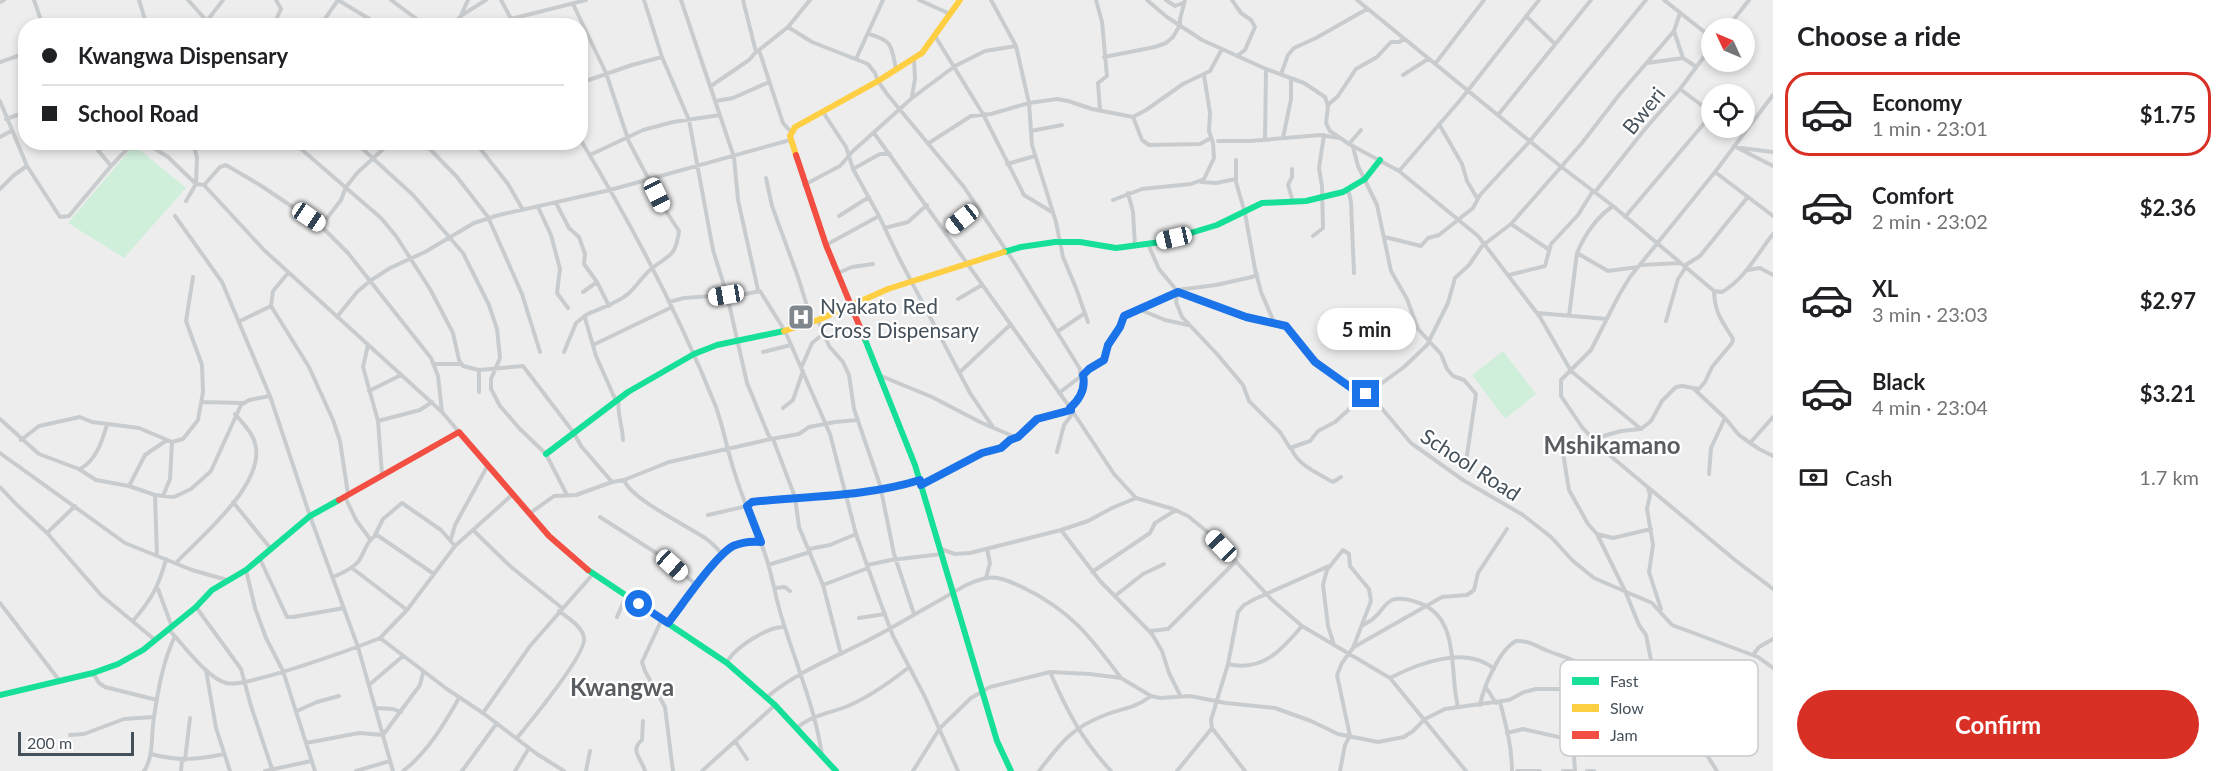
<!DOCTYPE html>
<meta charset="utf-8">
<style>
:root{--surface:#fff;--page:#f6f6f6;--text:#202124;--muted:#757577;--line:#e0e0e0;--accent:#d93025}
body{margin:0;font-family:Lato,sans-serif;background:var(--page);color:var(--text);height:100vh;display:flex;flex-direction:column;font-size:22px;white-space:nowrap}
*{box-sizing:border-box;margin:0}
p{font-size:20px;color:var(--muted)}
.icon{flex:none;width:33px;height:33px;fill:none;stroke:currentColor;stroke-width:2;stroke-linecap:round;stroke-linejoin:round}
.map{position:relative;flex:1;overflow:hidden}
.details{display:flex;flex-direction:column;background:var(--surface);width:450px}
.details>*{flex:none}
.top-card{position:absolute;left:18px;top:18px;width:570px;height:132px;border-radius:24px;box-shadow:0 3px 9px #0003;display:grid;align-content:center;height:132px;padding:0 24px;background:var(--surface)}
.needle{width:39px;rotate:314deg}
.fabs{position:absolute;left:1701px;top:18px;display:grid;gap:12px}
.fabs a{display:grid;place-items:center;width:54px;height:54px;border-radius:50%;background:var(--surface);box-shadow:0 3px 9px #0003;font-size:30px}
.scale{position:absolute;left:18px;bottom:15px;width:116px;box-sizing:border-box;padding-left:6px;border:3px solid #44505a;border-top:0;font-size:16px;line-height:21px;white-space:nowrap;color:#44505a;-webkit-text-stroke:4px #fff;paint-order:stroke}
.end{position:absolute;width:27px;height:27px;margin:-14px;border:8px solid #1a73e8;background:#fff;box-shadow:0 0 0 3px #fff}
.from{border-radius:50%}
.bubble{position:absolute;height:42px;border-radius:21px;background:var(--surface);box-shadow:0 3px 9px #0003;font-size:20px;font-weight:700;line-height:42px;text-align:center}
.car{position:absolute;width:18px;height:36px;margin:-18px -9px;border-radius:8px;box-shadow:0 0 4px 2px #0007;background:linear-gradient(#fff 24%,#345 0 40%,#fff 0 76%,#345 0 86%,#fff 0)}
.top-card b{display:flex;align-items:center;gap:21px;height:57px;font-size:22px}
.top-card b+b{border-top:2px solid var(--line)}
.top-card i{width:15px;height:15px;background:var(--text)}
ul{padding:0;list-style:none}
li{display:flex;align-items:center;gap:18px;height:84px;margin:0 12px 9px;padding:0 12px;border:3px solid transparent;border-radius:24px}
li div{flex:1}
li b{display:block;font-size:22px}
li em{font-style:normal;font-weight:700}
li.active{border-color:var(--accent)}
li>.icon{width:54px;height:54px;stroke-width:1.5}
h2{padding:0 24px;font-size:27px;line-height:72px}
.pay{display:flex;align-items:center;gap:15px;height:66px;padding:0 24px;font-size:22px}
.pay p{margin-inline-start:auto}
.action{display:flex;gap:12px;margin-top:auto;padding:12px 24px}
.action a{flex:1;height:69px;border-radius:36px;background:var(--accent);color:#fff;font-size:24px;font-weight:700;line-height:69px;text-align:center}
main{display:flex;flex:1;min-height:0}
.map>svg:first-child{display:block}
.green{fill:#d0efdb}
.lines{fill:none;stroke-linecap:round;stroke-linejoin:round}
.street{stroke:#c9ccce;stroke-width:4}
.fast{stroke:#16e098;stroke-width:6}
.slow{stroke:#ffcf43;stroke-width:6}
.jam{stroke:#f24e42;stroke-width:6}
.route{stroke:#1a73e8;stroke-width:8}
.labels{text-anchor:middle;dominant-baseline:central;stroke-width:4.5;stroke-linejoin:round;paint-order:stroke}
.street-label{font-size:21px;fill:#44505a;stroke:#fff}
.poi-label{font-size:21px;fill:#44505a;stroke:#fff;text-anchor:start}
.quarter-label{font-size:24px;font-weight:bold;fill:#595d61;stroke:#fff}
.key{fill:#fff;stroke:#c7cace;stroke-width:1.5}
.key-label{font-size:16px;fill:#44505a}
</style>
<main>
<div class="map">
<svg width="1773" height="771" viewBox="0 0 1773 771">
<rect width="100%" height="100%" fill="#eeeded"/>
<path class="green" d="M134 145 186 188 124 258 68 223Z
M1503 351 1536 394 1505 419 1472 375Z"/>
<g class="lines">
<path class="street" d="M34 0 43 26
M139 0 147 26
M188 0 206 20
M338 0 381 26
M391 0 426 26
M501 0 515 26
M644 0 662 57 689 120 713 250 727 295 747 383 768 434 771 439 799 434 809 427 835 422 858 420
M681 0 734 157 738 200 758 290
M743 0 756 52 759 50 783 123 791 132
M919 0 950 14
M991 0 1016 46 1029 103 1032 145 1056 222 1063 257 1076 288 1088 322
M1096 0 1102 22 1107 76 1098 83 1100 110
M1147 0 1167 17 1202 40 1266 69 1304 83 1325 97 1328 106 1326 123 1330 131 1349 144 1399 171 1478 236 1540 317 1571 371 1641 429
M1166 0 1175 6 1183 3
M1232 0 1241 13 1251 20 1255 27 1245 50 1237 56
M1357 0 1559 165 1613 206 1714 291 1722 292C1745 279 1757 254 1773 234
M1664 0 1712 38
M0 2 4 0
M573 4 606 73 629 142 664 208 679 231C675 260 668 254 650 270 642 277 636 287 628 294 616 304 600 308 586 315L585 318 596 356 616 401
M462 13 468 0
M1526 16 1555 44
M511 19 586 0
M203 26 223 0
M273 26 281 9 276 0
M320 26 338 0
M451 26 462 15 486 0
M788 27 812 42 868 64 875 73 878 81 887 94 964 187 1014 262 1080 369V377L1059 393
M1727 28 1749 0
M1674 31 1683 58
M869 34C893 41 891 45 896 69
M935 36 983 114 1024 195 1052 212
M759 50 788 27 810 0
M1104 57 1155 47 1166 43 1173 37 1180 25V19L1185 0
M856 59 883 0
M0 62 26 53
M1647 63 1683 58 1695 66
M1435 64 1484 0
M1281 74 1288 55 1294 48 1316 38 1367 9
M1403 75 1428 59
M580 83 632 65 662 57
M711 86 749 60 756 52
M1680 89 1712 113
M1773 95 1715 172 1630 277 1619 295 1591 350 1561 380V396L1582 427 1601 448 1735 560 1773 589
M912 96 915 79 914 59
M0 101 27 166 60 217 69 216 111 166 134 142
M716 101 733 98 769 82
M1328 105 1338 96 1356 69 1377 57 1391 42H1399L1404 39
M823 112 846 147 853 169 879 216 899 258 970 393 993 427
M1498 115 1591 0
M1133 117 1142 140 1149 145 1200 144 1211 138
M6 119 26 112
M1439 124 1462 164 1467 181 1477 198
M1732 128 1742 135
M1031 131 1062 125
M874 133 1071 409 1114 474 1136 498
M0 137 11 131
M1283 138 1291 99V79
M580 139C632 225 679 314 716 407 724 430 728 454 736 477 744 503 756 528 765 554 772 574 775 595 781 615 795 662 815 707 822 755
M1265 139 1266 69
M1218 141H1250L1321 135 1339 138
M91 142 111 166
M144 142 168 157 196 184 186 201
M197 142 194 146 197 158 196 184 204 185 264 250 442 412 459 432
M293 142 381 218 396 236 430 289 453 333 459 360 463 366 479 370 523 366 574 433 581 446 612 482
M355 142 413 195 463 253 489 305 497 329 500 358 491 379V389L500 406 520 429 546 454 567 495
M423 142 457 177 488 217 522 294 540 352
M475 142 508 184 523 210
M929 143 971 116 991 114 1029 103 1057 99 1068 101 1092 109 1133 117 1146 110 1183 84 1210 71 1222 49
M1349 144 1361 130
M1734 146 1773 166
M1353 147 1358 166 1377 205 1391 271 1407 299 1418 329 1441 354 1447 369 1453 376 1464 380 1476 394 1466 462
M1741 148 1773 152
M590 155 643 130 673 122 720 115
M1236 160V182L1245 213 1255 269 1261 292 1274 322
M1007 164 1035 156
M853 169 880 154H890
M1292 169V177L1288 185 1293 202
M1399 171 1462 98 1539 0
M1715 172 1773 216
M766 178 772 206 798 277 812 322
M1201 182 1216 183 1236 179
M204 185 220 167 226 165 260 185 321 226 348 253 431 358 438 376 442 412
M804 185 840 166 853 151 912 98 955 66 985 51 1016 46
M0 189 14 175 27 166
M1348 189 1351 202 1354 273
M1595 192 1645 129 1680 89 1712 46
M1128 193 1133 212 1135 246
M1113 200 1142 189 1191 184 1204 179 1214 158 1213 143 1209 131 1210 113 1204 75
M556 203 569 228 579 237 585 254 584 264 597 282 609 306
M538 207 551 235 560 269 557 293 568 308
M175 216 222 282 270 396 310 516 358 647 393 771
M839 216 869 197
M1625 217 1712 114
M1511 224 1548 249
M321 226 341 200 346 187 358 172 391 142
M885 228 908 222 927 205
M946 232 977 207
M1313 236 1323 228 1322 186 1319 168 1324 135
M1385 237 1421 246 1428 238 1439 235 1473 208 1480 195 1530 141 1646 0
M1148 244 1159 269 1178 292 1246 317 1286 326 1315 362 1350 387 1373 398 1411 443 1463 480 1523 515 1551 537 1573 561 1594 578 1652 603 1672 625 1758 657 1773 668
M826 245 879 216
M1577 253 1608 271 1638 267
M1641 265 1681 263
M1684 266 1700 256 1747 198
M1748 270 1760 268 1773 275
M288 273 273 291 271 306 309 367 333 420 340 441 348 494
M838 273 852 267 873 264
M1509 275 1545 266 1551 244 1578 215 1593 191
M1177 290 1216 285 1252 277 1257 274
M583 292 597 282
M1178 292 1176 302 1182 317 1217 354 1243 385 1249 401 1280 432 1290 448 1310 441 1318 431 1335 422 1366 394
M727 298 760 291 785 331 830 434 856 534 878 596 893 636 925 697 958 771
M958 299 982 285
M669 302 684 298 727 295
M1141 310 1165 320 1188 325
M1538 313 1607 319
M1569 316 1577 253C1585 234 1597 217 1613 206
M337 317 357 292 370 281 390 268 425 252 474 223 499 215 610 190 790 140
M818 320 829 346 843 362 849 375 854 409 880 485 894 554 914 614
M240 321 271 306
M1666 321 1678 279 1686 267
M1057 332 1085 313
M368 345 363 367 378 421 382 475
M593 345 672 307
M564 352 576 323 586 315
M763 352 791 345
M435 364H461
M802 366 812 343 823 334
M960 372 1010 325
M1083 375 1089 369 1104 360 1108 345 1120 327 1124 316 1177 292
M881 376 932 397 982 423 1015 437
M1695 390 1725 418 1739 435 1759 449 1773 456
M369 391 401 375
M479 392V370
M1367 394 1404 367 1427 345 1448 303 1455 278 1469 265 1482 246 1511 224 1582 143 1619 95 1674 31 1680 13
M619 400C616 408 623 429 623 440
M202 402 243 403
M783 408 793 400 803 371
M1070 408C1080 400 1087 388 1082 375
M0 419 39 454 79 469 96 480 129 486 155 495 174 497 191 489 211 471 241 405 249 400 270 396
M378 421 420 410 432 402
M773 439 795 497 799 527 823 585 841 654
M1593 439 1621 431 1641 429 1651 421 1662 401 1676 387 1682 386 1699 389 1705 382 1712 367 1732 343 1733 339C1722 320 1715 315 1714 291
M21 440 39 426 80 417 92 422 139 428 172 442 183 439 198 420 203 392 202 365 186 321 193 277
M1750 443 1773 417
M1291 448C1298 465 1314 471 1329 480L1333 482 1341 477
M1057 452 1064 425 1073 413
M0 453 125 543 192 570 227 580
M1563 453 1569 490 1588 524 1597 534 1613 538 1651 529
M80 469C96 461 102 441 107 425
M1709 474 1711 448 1725 418
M624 480C631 499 686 525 705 538 711 542 717 548 722 554
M921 485 983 453 1001 448 1010 440 1018 437 1037 419 1071 409
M129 486 145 455 167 440
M0 487 17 505 47 533 101 595 155 640
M1648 488 1650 495 1647 509 1653 545 1649 572 1661 609
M155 495 157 556
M163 496 170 479 172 442
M345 497 356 520 370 539
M233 502 271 549
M529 514 554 496 576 495 612 482 624 480 669 462 771 439
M708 515 747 506 751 502 807 496H846L920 480
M600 517 664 558 693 582 694 588
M473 530 510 566 562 608
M1061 530 1100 581 1152 634 1162 651 1169 673 1181 697
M47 533 75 506
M1597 534 1626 593 1639 625 1646 635 1653 670 1717 771
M375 535 383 519 402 503 441 530 455 546
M451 539 455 525 488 465
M809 549 830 545 856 534
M941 549 955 554 970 553 1061 530 1088 521 1112 508 1136 498 1173 509 1188 516 1210 534 1272 600 1302 626 1390 678 1466 771
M260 559 287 617H293L344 608
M176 563C201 536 270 481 254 440 251 431 242 422 235 414
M768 565 810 552
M867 565 891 560 942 554
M352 568 407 610
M246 570 255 608 266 638 283 671 315 771
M1092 572 1150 533 1155 523 1176 510
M333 577C342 573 351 570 358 562 365 553 366 540 377 535L434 574
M986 578 990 563 987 549
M823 585 868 568
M775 588 785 587 790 591
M158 589 172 627
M1115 596 1143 574 1164 564
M0 603 59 680
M196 607 241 669 251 706 272 769
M617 617 626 596
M859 618 885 614
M662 619 642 662 645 671 665 707 673 771
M133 621C151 600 159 586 166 559
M668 623C683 604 715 556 733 546 742 542 751 541 761 542
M1363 625C1367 623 1372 620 1375 617 1381 612 1385 603 1392 600 1400 597 1411 600 1419 603 1461 617 1449 674 1458 707
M169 630C184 645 206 677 226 683 243 689 358 647 380 638L447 689 483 713 537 754 564 771
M1150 631 1168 629 1236 561
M380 638 407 610 455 546 512 495
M1334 645 1328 626 1323 585 1327 570 1343 550 1349 554 1350 566 1369 589 1371 601 1353 648 1342 663 1337 675 1350 736 1345 745 1340 771
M1354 647 1442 597 1467 595 1474 590 1478 573 1507 529
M1753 655 1759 647 1773 639
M727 663C733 648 769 626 784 627
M1228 664C1262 672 1281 651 1302 626
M206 670 216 728 230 771
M1050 672C1067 711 1082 740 1111 771
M93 673 99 683 105 687 157 700
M1390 678C1419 663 1466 645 1494 669
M369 685 403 656
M1487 689 1496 703
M767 697C800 669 844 654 882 633 902 622 922 610 942 599 956 591 970 581 987 578 999 576 1011 582 1022 587 1070 610 1090 636 1121 678
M1500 702C1506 725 1512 747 1512 771
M1480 705C1484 686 1499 650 1516 641 1528 640 1538 647 1548 651 1571 660 1592 662 1596 691
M376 708 393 709 401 712
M297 711 317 702 339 696
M483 713 530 646 593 574
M643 721 642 740C629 751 642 759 645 771
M797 728C811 715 831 713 848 706 871 696 889 683 908 668
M1212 728 1245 771
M70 735 84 734 124 719 154 717
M517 738C530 722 587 654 584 638 583 627 567 617 559 611
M1573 740 1575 771
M735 741 747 759
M306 743 359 733 383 735 420 685 423 673
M151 754C176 761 198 760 224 754
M185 760 190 718
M144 771C154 757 151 734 154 717 158 690 163 661 175 636
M181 771 182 760
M265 771 311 761
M356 771 390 761
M403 771C427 753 445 723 459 698
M462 771 497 723
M515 771 529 748
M586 771 590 751
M702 771 775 705
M913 771 940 728 971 698 990 687 1050 672 1090 674 1121 678 1151 696 1160 698 1190 696 1226 703 1275 708 1311 721 1338 734 1378 742 1404 737 1413 731 1425 719 1445 709 1509 700 1524 692 1536 689H1590L1596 691C1606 706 1608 734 1590 744L1523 729 1507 733
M1039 771C1060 744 1071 728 1105 715 1125 707 1132 710 1151 696
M1177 771 1212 728 1211 720 1228 664 1238 612 1244 605 1255 599 1329 566
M1517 771H1540
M1563 771H1575
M1587 771H1594"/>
<path class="fast" d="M1004 252 1021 247 1055 242H1080L1116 248 1161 242 1217 225 1262 203 1306 201 1343 192 1365 179 1380 160
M864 337 915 465 997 741 1011 771
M546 454 628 392 694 354 717 345 784 331
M588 570 727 663 775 705 836 771
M0 695 93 673 118 664 143 650 196 607 212 590 246 570 310 516 339 500"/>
<path class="slow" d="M796 155 790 136 795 127 878 81 922 53 960 0
M784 331 818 320 888 289 1004 252"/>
<path class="jam" d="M796 155 826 245 864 337
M339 500 459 432 549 536 588 570"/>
</g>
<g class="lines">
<path class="route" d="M639 604 668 623C683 604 715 556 733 546 742 542 751 541 761 542L747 506 752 502C808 496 865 497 920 480L921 485 982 453 1001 448 1010 440 1018 437 1037 419 1071 410 1070 408C1080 399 1086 389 1083 375L1089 369 1104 360 1108 345 1120 327 1124 316 1178 292 1246 317 1286 326 1315 362 1350 387 1366 394"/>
</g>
<defs>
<symbol id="hospital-square" viewBox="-11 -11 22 22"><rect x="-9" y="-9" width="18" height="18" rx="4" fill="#80878d" stroke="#fff"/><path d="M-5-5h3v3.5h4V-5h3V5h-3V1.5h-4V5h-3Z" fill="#fff"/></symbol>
</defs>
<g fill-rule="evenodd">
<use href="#hospital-square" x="786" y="302" width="30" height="30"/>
</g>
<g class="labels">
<g class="street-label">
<text transform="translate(1643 110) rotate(-51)">Bweri</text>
<text transform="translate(1471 464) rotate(33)">School Road</text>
</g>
<g class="poi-label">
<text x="820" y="305">Nyakato Red<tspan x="820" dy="24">Cross Dispensary</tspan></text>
</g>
<g class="quarter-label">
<text x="1612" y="444">Mshikamano</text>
<text x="622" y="686">Kwangwa</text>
</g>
</g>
<rect x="1560" y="660" width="198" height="96" rx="9" class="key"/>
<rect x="1572" y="677" width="27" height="8" fill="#16e098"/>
<rect x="1572" y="704" width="27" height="8" fill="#ffcf43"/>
<rect x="1572" y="731" width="27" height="8" fill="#f24e42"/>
<g class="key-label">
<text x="1610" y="687">Fast</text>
<text x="1610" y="714">Slow</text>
<text x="1610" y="741">Jam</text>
</g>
</svg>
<div class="fabs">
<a><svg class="needle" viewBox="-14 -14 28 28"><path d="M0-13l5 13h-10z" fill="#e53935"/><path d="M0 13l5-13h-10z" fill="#757577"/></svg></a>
<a><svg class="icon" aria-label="locate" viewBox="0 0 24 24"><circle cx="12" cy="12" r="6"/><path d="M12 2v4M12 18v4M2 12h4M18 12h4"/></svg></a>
</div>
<div class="scale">200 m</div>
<i class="end from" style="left:639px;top:604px"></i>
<i class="end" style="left:1366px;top:394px"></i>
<div class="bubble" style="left:1317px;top:308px;width:99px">5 min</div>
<i class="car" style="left:657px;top:195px;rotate:154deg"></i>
<i class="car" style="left:309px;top:217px;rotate:124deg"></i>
<i class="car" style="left:962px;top:219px;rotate:232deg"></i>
<i class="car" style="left:1174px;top:238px;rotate:257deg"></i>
<i class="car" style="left:726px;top:295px;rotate:260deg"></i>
<i class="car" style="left:1221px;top:546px;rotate:316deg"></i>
<i class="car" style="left:672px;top:565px;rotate:132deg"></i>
<div class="top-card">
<b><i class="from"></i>Kwangwa Dispensary</b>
<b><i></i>School Road</b>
</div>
</div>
<section class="details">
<h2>Choose a ride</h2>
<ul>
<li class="active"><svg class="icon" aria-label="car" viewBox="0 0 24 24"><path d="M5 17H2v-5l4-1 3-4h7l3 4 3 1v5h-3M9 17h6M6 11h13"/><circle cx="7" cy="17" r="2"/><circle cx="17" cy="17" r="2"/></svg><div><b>Economy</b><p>1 min · 23:01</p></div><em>$1.75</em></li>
<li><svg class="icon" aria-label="car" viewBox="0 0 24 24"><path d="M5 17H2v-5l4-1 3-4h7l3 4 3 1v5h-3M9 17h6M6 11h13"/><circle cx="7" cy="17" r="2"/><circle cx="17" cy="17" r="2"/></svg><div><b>Comfort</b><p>2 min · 23:02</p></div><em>$2.36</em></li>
<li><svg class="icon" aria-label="car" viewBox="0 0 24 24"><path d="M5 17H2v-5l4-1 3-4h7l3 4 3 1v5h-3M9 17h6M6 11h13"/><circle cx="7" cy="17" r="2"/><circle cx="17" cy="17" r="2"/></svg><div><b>XL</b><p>3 min · 23:03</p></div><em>$2.97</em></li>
<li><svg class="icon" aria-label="car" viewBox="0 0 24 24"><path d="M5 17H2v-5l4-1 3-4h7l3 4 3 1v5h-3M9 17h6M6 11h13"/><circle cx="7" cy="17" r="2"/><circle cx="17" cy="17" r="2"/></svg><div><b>Black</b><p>4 min · 23:04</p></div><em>$3.21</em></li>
</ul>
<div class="pay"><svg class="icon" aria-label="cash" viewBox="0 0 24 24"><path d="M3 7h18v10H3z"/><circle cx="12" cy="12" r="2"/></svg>Cash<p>1.7 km</p></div>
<div class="action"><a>Confirm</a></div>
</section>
</main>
